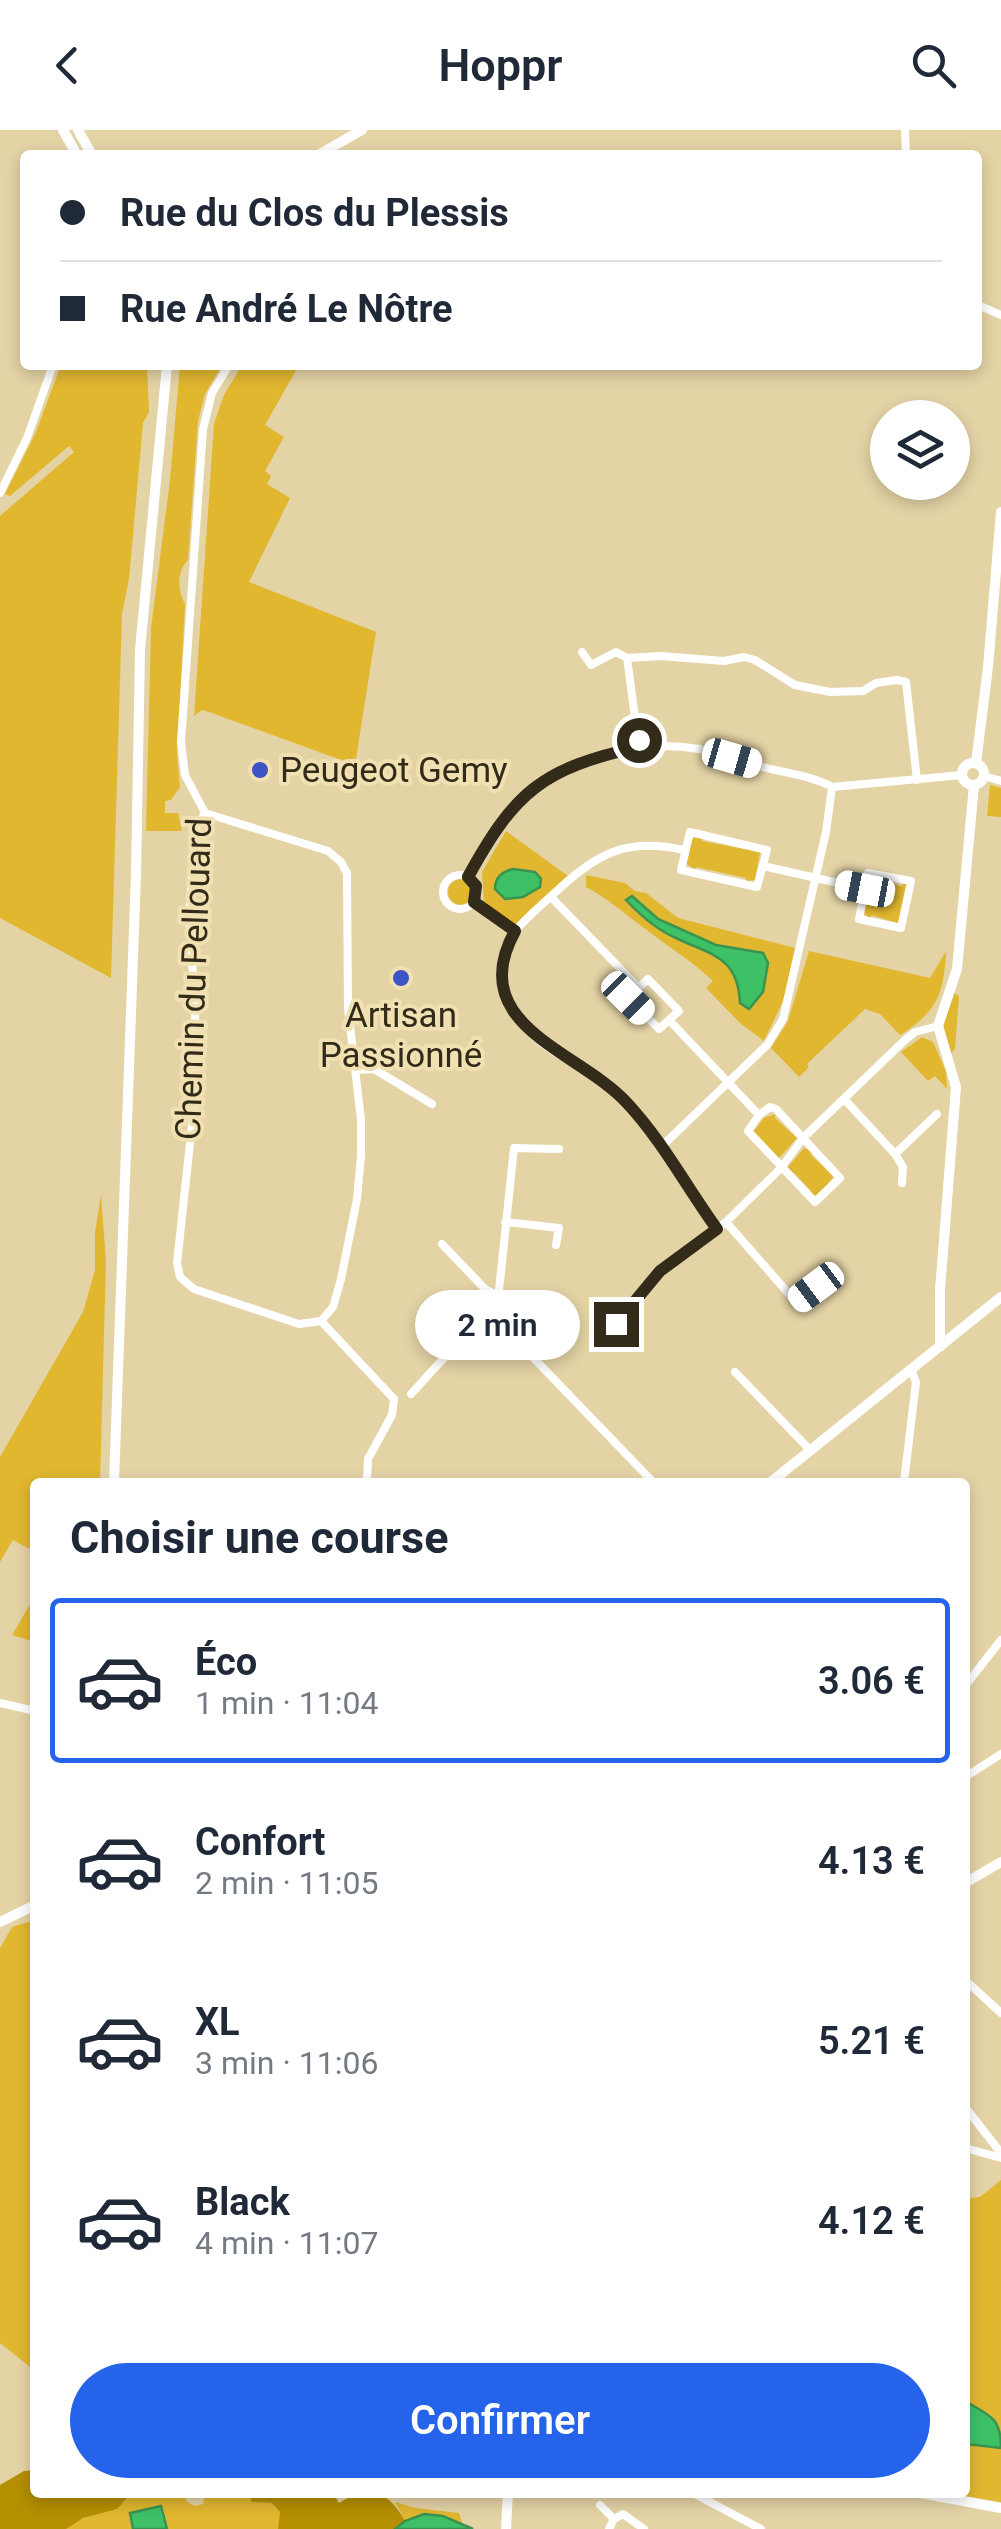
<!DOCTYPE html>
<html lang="fr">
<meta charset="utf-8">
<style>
:root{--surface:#fff;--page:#f6f6f7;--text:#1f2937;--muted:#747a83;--line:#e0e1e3;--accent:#2563eb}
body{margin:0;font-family:Roboto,sans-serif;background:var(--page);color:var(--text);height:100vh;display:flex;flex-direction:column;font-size:38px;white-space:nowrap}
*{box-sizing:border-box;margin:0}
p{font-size:32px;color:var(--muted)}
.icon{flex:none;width:55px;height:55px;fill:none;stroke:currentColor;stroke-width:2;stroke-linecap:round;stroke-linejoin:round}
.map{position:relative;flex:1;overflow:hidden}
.sheet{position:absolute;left:30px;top:1348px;width:940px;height:1020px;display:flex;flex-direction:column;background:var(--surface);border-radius:10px;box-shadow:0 5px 15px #0003}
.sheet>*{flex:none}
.hud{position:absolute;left:20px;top:20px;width:962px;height:220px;border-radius:10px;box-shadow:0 5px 15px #0003;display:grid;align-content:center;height:220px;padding:0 40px;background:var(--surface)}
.buttons{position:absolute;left:870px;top:270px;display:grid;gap:20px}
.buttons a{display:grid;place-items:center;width:100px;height:100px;border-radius:50%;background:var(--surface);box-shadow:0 5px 15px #0003;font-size:50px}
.end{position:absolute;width:45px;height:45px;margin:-22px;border:12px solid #322b19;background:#fff;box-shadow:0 0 0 5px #fff}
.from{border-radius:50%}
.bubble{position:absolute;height:70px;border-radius:35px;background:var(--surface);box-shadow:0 5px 15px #0003;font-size:32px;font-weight:600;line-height:70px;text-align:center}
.car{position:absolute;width:30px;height:60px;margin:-30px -15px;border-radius:12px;box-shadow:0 0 8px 2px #0007;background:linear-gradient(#fff 24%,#345 0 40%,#fff 0 76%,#345 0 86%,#fff 0)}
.hud b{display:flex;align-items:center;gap:35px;height:95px;font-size:38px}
.hud b+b{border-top:2px solid var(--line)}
.hud i{width:25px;height:25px;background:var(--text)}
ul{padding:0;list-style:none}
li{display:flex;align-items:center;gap:30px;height:165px;margin:0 20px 15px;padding:0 20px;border:5px solid transparent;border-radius:10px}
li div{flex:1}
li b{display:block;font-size:38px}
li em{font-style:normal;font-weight:600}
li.selected{border-color:var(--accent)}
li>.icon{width:90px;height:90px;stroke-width:1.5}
h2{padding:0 40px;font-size:45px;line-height:120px}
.primary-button{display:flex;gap:20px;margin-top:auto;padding:20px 40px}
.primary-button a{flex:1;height:115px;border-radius:60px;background:var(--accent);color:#fff;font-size:40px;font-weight:600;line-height:115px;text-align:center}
header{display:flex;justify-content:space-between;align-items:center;height:130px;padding:0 40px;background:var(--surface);font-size:45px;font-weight:600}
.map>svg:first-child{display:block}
.green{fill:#e1b730}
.forest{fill:#b48f00}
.water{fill:#3ec067;stroke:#3a9350;stroke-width:2.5}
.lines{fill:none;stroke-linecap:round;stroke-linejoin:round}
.street{stroke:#fff;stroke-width:8}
.secondary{stroke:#fff;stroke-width:10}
.route{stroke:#322b19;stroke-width:12}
.poi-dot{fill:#3d54c7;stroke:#f1e0b1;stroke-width:4}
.labels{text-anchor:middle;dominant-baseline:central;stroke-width:8;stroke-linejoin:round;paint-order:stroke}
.poi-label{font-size:35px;fill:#322b19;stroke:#f1e0b1;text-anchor:start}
.street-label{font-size:35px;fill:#322b19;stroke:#f1e0b1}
</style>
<header><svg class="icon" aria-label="back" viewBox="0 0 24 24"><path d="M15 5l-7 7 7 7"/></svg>Hoppr<svg class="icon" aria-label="search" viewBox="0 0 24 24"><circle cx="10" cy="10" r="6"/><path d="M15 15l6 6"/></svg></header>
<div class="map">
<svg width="1001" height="2399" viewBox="0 0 1001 2399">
<rect width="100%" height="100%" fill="#e4d3a5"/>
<path class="green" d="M61 235H147L149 282 143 293 129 449 122 484 111 848 0 788V386L74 322 69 316 10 366 5 364 36 302Z
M180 235H222L205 264 198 291 188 430C177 441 177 460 185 474L177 624 180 657 171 670 165 671V683H178L182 701H146L151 498 170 350Z
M242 235H299L265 295 284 307 265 341 271 346 267 354 290 368 249 452 376 502 355 635 209 582 202 580 194 586 214 294 224 265Z
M990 655 1001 658V687L987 686Z
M506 701 568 746 517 795 510 794 484 774 482 742Z
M696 706 702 707V711L760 722 755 750 746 751V748L696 737 695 740 686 733 690 711Z
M586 745 625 753 635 761 646 763 678 788 795 818 784 869 764 911 741 894 706 858 713 851C691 830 667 816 644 798 624 783 608 769 586 757Z
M879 747V751L902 756 904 752 908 757 898 793 871 785 870 789 863 782 873 748Z
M448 762a13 13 0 1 1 26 0a13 13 0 1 1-26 0Z
M809 821 930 848 946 821C944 864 937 882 900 905L880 884 865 879 807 934 809 937 799 947 771 918 788 891Z
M954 863 959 866 955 918 951 924 943 894Z
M922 907 933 912 946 941 947 959 935 946 928 951 901 922Z
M775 984V988L797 1008 778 1029 753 1002 764 988Z
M804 1018 813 1021 811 1025 834 1046 818 1066 809 1064 811 1061 794 1043 791 1045 787 1038Z
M101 1065 106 1131 100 1352H35V1422L13 1410 0 1432V1327L83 1182 95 1140V1102Z
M35 1466V1512L12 1505Z
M35 1790V2241L0 2213V1818L12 1797Z
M1001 2050V2372L947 2363 965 2362V2069L980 2067Z
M132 2363H183L187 2372 195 2376 203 2374 205 2363H248L252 2372 272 2373 280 2382 278 2399H66C86 2380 116 2387 132 2363Z
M395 2372 416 2378 459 2383 463 2396 450 2388 405 2391Z"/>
<path class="forest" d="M35 2340V2362L132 2363 117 2379 83 2388 66 2399H0V2355L24 2341Z
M248 2363H333L339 2373C369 2354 389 2361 405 2391L395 2399H278L280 2382 272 2373 252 2372Z"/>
<path class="water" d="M513 739 535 742 541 749 540 757 523 767 505 769 495 759C495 747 502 742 513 739Z
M632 766 658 789 716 815 763 823 768 833 763 862 749 879 740 873C738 827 712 825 678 809 659 801 640 785 626 770Z
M965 2271C990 2286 1001 2287 1001 2318L965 2314Z
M161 2376 167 2399H133L130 2383Z
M424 2384 443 2386 473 2399H395L405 2391Z"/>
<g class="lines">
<path class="street" d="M905 0 906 25
M978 175 1001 185
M0 363 27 308 53 235
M582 522 591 535 616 522 627 528
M639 617 627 528 661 526 724 531 744 527 755 530 795 555 830 562 863 561 876 553 897 550 906 552 917 650
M984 646 1001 651
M205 683 196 698 191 757 189 790 195 873V967L177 1133 180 1147 194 1159 299 1194 321 1191
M205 683 328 721 341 732 347 743 348 878 361 990V1026L357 1069 341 1149 333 1177 321 1191
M205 683 185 645 181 612 203 299 212 263 229 235
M690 702 767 720 757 757 681 740Z
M684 720C630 708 600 721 560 758 546 771 529 785 516 800 486 837 509 887 542 913 566 932 596 942 618 963 635 979 647 999 660 1018 678 1045 698 1072 717 1099
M763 736 865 759
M868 743 911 751 901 798 859 789Z
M443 762a17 17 0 1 1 34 0a17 17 0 1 1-34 0Z
M469 747C481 725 492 701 509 682 555 629 631 608 699 619 719 622 739 630 759 636 783 643 811 645 832 657L962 645
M551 767 638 857
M474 772 515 801
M648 849 679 881 659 899 628 868Z
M669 890 759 985
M356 940 374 939 432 974
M844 969 895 1024 937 984
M770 977 776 979 840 1048 815 1072 748 1001 759 985Z
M660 1018 767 915 783 889 826 702 832 657
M559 1019 514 1018 496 1189 653 1352
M895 1024 903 1037 902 1053
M505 1092 559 1098 556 1115
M726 1092 796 1172 815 1157
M442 1114 485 1159 497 1165
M321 1191 394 1269 392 1285 368 1329 367 1352
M615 1194 660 1141 726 1092 781 1038 803 1008 906 909 915 902 938 896
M735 1242 810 1320
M411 1264 484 1184 495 1183
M904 1352 916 1252 911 1240
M965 1556 1001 1510
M0 1573 35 1581
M965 1647 1001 1624
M965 1850 1001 1883
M965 1977 1001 2023
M965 2018 1001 2028
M691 2362 761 2399
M600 2375 614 2389
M609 2399 614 2389 623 2384 644 2399"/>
<path class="secondary" d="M63 0 77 25
M78 0 92 25
M318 25 362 0
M962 644a11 11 0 1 1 22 0a11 11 0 1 1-22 0Z
M976 633 988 537 1001 382
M940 1217V1160L956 957 938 896 957 839 974 655
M114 1352 136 744 140 520 167 235
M771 1352 1001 1167
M965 1753 1001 1732
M0 1792 35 1775
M915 2362 1001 2378
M506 2399 508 2362"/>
</g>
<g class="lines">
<path class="route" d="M616 1194 660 1141 717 1099C688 1059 661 1009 627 973 580 921 463 896 515 801L474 772 476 756 468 747C515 661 543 638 639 617V610"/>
</g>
<g class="poi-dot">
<circle cx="260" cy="640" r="10"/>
<circle cx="401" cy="848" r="10"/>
</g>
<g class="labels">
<g class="poi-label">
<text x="280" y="640">Peugeot Gemy</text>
<text x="401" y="885" text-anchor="middle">Artisan<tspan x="401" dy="40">Passionné</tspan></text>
</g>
<g class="street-label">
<text transform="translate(194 849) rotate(-88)">Chemin du Pellouard</text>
</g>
</g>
</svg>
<div class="buttons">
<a><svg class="icon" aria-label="layers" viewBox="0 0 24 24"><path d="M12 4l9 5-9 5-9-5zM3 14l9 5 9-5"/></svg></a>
</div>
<i class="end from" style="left:639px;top:610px"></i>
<i class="end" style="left:616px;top:1194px"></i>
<div class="bubble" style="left:415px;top:1160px;width:165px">2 min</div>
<i class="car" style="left:732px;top:628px;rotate:106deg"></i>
<i class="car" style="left:865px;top:759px;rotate:281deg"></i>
<i class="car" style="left:628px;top:868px;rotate:135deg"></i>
<i class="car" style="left:816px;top:1157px;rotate:233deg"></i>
<div class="hud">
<b><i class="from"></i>Rue du Clos du Plessis</b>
<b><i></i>Rue André Le Nôtre</b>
</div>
<section class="sheet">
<h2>Choisir une course</h2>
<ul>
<li class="selected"><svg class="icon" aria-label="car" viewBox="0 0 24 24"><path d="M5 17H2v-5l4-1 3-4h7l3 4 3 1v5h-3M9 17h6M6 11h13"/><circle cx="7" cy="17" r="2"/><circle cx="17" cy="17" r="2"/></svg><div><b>Éco</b><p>1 min · 11:04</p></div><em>3.06 €</em></li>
<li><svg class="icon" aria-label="car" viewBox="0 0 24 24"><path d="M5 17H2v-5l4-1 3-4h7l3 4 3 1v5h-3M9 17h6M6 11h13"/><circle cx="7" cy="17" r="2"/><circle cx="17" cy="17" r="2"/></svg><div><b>Confort</b><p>2 min · 11:05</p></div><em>4.13 €</em></li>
<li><svg class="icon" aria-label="car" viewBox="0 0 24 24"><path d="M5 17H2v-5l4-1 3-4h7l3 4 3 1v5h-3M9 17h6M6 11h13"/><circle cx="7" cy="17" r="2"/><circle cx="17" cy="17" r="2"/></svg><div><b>XL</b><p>3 min · 11:06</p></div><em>5.21 €</em></li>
<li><svg class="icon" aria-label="car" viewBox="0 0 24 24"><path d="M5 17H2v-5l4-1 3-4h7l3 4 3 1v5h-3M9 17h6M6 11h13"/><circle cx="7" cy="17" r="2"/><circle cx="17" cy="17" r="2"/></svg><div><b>Black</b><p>4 min · 11:07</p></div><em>4.12 €</em></li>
</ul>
<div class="primary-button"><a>Confirmer</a></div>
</section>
</div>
